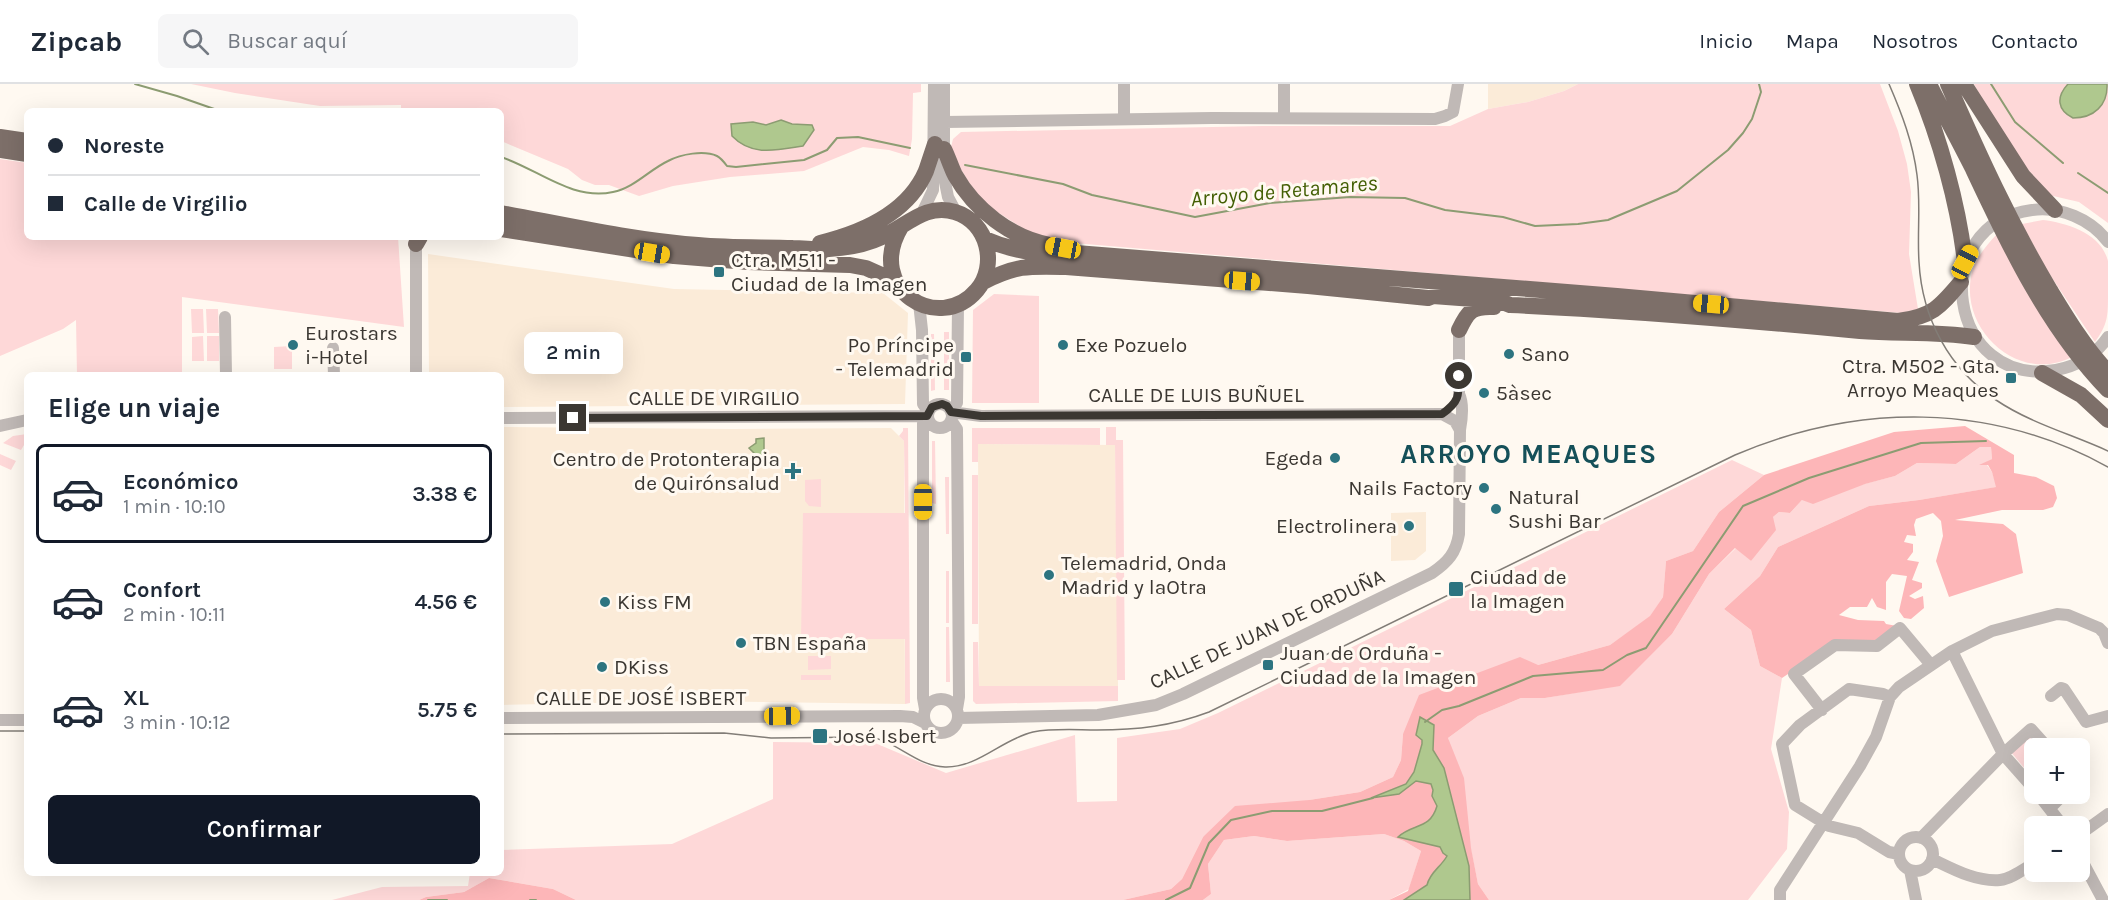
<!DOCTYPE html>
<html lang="es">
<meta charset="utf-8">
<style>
:root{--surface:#fff;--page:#f6f6f7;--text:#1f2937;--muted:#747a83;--line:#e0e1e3;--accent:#111827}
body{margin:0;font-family:Karla,sans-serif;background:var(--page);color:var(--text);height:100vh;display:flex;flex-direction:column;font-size:22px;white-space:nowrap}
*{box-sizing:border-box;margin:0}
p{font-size:20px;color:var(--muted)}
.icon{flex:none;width:33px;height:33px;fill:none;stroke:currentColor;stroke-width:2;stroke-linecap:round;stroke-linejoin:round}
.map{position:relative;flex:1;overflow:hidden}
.side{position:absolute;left:24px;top:288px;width:480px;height:504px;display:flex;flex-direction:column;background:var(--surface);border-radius:9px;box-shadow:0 6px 24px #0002}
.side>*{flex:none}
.top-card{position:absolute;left:24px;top:24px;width:480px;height:132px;border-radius:9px;box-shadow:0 6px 24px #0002;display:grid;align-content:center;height:132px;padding:0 24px;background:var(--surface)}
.controls{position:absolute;left:2024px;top:654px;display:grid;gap:12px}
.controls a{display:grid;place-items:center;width:66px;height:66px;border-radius:9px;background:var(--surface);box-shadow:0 6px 24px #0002;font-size:30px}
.end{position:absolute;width:27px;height:27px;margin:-14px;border:8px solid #3b3732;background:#fff;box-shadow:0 0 0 3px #fff}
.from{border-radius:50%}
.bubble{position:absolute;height:42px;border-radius:9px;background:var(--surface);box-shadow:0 6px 24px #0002;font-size:20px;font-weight:600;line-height:42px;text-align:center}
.car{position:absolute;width:18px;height:36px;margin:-18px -9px;border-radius:8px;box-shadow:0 0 4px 2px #0007;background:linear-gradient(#f5c518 24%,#345 0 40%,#f5c518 0 76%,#345 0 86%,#f5c518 0)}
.top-card b{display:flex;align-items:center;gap:21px;height:57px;font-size:22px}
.top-card b+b{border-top:2px solid var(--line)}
.top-card i{width:15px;height:15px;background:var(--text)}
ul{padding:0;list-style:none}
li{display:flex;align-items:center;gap:18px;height:99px;margin:0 12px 9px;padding:0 12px;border:3px solid transparent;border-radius:9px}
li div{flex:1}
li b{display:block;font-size:22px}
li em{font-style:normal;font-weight:600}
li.on{border-color:var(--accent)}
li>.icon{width:54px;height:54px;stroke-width:1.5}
h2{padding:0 24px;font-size:27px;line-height:72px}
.button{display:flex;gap:12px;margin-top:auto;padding:12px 24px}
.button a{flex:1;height:69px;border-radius:9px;background:var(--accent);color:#fff;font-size:24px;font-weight:600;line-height:69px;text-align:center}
header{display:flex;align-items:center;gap:36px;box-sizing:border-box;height:84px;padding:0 30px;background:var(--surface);border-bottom:2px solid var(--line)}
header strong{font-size:28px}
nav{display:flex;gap:33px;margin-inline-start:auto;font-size:21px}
.search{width:420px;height:54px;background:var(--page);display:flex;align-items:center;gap:15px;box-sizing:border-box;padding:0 21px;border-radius:9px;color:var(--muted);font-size:22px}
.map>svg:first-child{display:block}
.built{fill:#fbebd8}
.green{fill:#fed8d8}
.forest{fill:#fdb6b8}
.water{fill:#afc88e;stroke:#8c9c72;stroke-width:1.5}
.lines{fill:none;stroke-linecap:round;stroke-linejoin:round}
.stream{stroke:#8c9c72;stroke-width:2}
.minor{stroke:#c0b9b6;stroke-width:12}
.highway{stroke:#7d6f69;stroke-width:16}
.tram{stroke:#827d77;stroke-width:1.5}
.route{stroke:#3b3732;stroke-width:8}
.poi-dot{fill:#2d7480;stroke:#fff9f1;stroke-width:2}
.labels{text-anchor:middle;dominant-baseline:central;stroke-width:6;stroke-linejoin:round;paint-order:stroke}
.poi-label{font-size:21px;fill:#3b3732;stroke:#fff9f1;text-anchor:start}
.street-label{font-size:21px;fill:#3b3732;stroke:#fff9f1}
.water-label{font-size:22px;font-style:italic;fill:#435f04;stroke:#fff9f1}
.district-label{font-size:27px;font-weight:bold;letter-spacing:1.5px;fill:#155059;stroke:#fff9f1}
</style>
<header>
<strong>Zipcab</strong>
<div class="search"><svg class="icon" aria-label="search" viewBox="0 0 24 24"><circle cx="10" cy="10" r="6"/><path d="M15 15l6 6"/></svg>Buscar aquí</div>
<nav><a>Inicio</a><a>Mapa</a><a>Nosotros</a><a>Contacto</a></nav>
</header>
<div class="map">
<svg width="2108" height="816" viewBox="0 0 2108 816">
<rect width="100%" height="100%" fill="#fff9f1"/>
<path class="built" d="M1488 0H1578L1564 7 1528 18 1488 25Z
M428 170 674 205 883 209 908 229 905 320 501 323V291H429Z
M501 343 733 345 891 344 904 357 905 620 693 617 501 621Z
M978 360 1115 361 1118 602H979Z
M1426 428V467L1415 476 1391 477V429Z"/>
<path class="green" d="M191 0H921V8L913 9 912 55 909 72 889 66 863 63 804 87 730 93 673 102 639 112 609 101H595L582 96 568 85 501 57V27H401V21L320 22 235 9Z
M1578 0H1880L1898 47 1907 80 1911 108 1909 170 1918 225 1901 229 1050 157 1035 152 980 117 950 67 953 55 961 48 1262 42H1450L1488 25 1528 18 1564 7Z
M1974 0H2108V139L2079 118 2049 111 2007 60Z
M0 75 27 79V153H398L404 243 182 213V291H77L76 236 63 245 0 272Z
M2043 136C2067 139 2101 149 2108 177 2108 186 2108 200 2108 210 2108 232 2108 240 2095 258L2048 188 2022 140Z
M1997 150 2072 273C2020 300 1961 248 1971 193 1974 176 1985 163 1997 150Z
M994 210 1039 212V319H972L973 226Z
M191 225H203L204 249H192Z
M206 225H218L219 249H207Z
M944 248H949V306H944Z
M931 250H934L935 306 931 307Z
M203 252 204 277H192V253Z
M207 252H219V277H207Z
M292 262V285H274V263Z
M1106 343H1116V356H1123L1125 596H1117L1115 361H1106Z
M903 344H908L910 619 905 620V555H801L803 429H905L904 357 899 352 903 347Z
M972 344H1100V361L978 360V378H972Z
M27 350V356L21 366 3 359 13 352Z
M932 357H935L936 420 932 419Z
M1980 363H1991L1992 375 1981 381H1987L1992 388 1997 403 1919 416 1869 422 1778 463 1760 492 1724 525 1751 546 1760 582 1782 594 1771 665 1789 728 1787 765 1748 816H1489L1478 800 1448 654 1478 632 1521 614H1545L1620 601 1672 550 1709 490 1736 464 1751 477 1773 433 1779 428 1790 429 1802 416 1895 392 1917 379 1956 380Z
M0 370 16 377 11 386 0 381Z
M1732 376 1764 391 1719 428 1693 467 1666 477 1663 513 1650 533 1610 561 1538 581 1403 650 1401 676 1393 693 1360 708 1309 716 1203 753 1182 795 1171 805 1123 816H576L553 805 489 794 464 808 426 813 419 816H332L382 803 468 802 470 789H501V766L672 760 773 715V658L875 659 946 689 1075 651 1077 718 1117 717V654L1180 645 1218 629Z
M972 391H978V540H972Z
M945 393H949V450H946Z
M821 395V423L809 422 805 417V396Z
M946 487H949V539H946Z
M946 543H949L950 598H946Z
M973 558H978L979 602H1118V617L976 620 973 617Z
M808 572H831V585L808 586Z
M801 591H831V596H801Z
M2030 650 2043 664H2034V696L2011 668Z
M1384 750 1404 757 1421 767 1409 805 1389 816H1203L1211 810 1208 780 1224 756 1254 752 1287 757Z"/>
<path class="forest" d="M1965 342 2014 371V389L2036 393 2054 402 2057 414 2053 423 2043 426H2002L1955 436 2003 440 2016 450 2023 489 1949 513 1936 477 1943 452 1941 437 1933 429 1916 435 1914 441 1916 452 1907 451 1904 458 1913 460V468L1907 476 1919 478 1912 496 1922 499V504L1909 512 1915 515 1923 512 1924 524 1911 535 1904 534 1899 527 1907 492 1892 490 1886 498V526L1877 523 1872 514 1867 523H1850L1839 531 1858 536 1884 537 1886 540 1897 542 1877 556 1836 558 1782 594 1760 582 1751 546 1724 525 1760 492 1778 463 1869 422 1919 416 1996 403 1992 388 1988 381H1979L1992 375 1991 363H1980L1956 380 1917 379 1895 392 1865 400 1813 420 1802 416 1790 429 1779 428 1773 433 1776 446 1751 477 1735 464 1709 490 1672 550 1620 602 1545 614H1521L1478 632 1448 654 1464 694 1471 764 1478 800 1489 816H1389L1408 807 1421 767 1404 757 1384 750 1287 757 1254 752 1224 756 1208 780 1211 810 1203 816H1123L1171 805 1182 795 1203 753 1235 722 1309 716 1360 708 1393 693 1401 676 1403 650 1419 611 1520 573 1538 581 1610 561 1650 532 1663 513 1666 477 1693 467 1719 428 1764 391 1894 348Z
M489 794 553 805 576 816H419L426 813 464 808Z"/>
<path class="water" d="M2068 0H2107C2108 21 2094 34 2073 34 2057 26 2056 13 2068 0Z
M781 36 792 40 812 41 814 46 803 62C777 66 752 73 732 52L731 40 753 38 766 41Z
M764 354V379L749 364 756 359V355Z
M1420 633 1434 641 1433 666 1444 684 1469 782 1470 816H1404L1427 801C1430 788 1441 783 1447 772L1443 769 1440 763 1398 753C1413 739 1430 746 1437 722L1432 712 1433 706 1431 700 1416 697 1399 710 1371 714 1406 700 1414 688 1422 660V656L1416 651Z"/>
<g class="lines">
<path class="stream" d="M135 0 177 12 220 27
M1991 0 2015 38 2063 79
M501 73C538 85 572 117 613 108 634 104 649 86 668 77 681 70 704 66 717 72 721 74 724 78 727 82L736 83 804 76 827 66 837 54 858 53 910 64
M965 81 1063 100 1092 111 1195 133 1270 119 1350 113 1405 114 1445 126 1503 133 1535 142 1578 140 1608 136 1677 107 1728 66 1743 49 1752 35 1761 8 1759 0
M2078 89 2108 109
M1425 638 1442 626 1459 622 1533 592 1603 586 1627 571 1646 564 1743 422 1809 394 1921 359 1986 357
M428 816H447
M530 816H536
M1166 816 1190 804 1209 759 1231 736 1272 727H1322L1373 714"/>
<path class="minor" d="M944 0V93L948 113 956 128
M1124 0V35
M1284 0V34
M945 38 1212 34 1435 35 1445 32 1453 28 1458 0
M922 129 933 106 934 0
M2108 158C2091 135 2060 122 2032 126 1924 140 1948 305 2056 286 2078 282 2095 272 2108 253
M416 160V291
M919 219 922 246 923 320 928 327
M225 233 226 291
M333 264 334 291
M928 332a12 12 0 1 1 24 0a12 12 0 1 1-24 0Z
M951 327 957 319 958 220
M951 328 981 332 1442 330 1455 337 1460 346
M501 334 927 332
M951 336 957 345 959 613 957 625
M0 342 27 336
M1952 567 2003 670 2034 705
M2051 612 2061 604 2064 605 2086 638 2108 632
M1890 613 1883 610 1849 605 1800 641 1782 660 1795 721 1829 742 1858 749 1889 768 1899 770
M924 632a17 17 0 1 1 34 0a17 17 0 1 1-34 0Z
M925 625 923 614V339L928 335
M1822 626 1794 590 1835 561 1877 562 1900 544 1931 581
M501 634 900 632 913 633 925 639
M958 634 1098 631 1156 621 1183 610 1432 489C1448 478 1456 469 1459 450L1460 346C1462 335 1464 320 1459 310V246
M0 636H27
M2038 710 2063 742
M2050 724 2064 710
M2079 751 2108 730
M1899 770a17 17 0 1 1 34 0a17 17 0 1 1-34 0Z
M1921 754 2003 670 2031 645 2048 664
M2079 771 2103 816
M1932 775C1953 785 1976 798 2000 796 2011 795 2024 785 2034 779
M1910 786 1916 816
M1780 816V806L1860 682 1876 653 1890 613 1899 603 1952 567 1992 547 2057 530 2068 531 2099 544 2104 549 2108 559"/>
<path class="highway" d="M1917 0C1940 55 1958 119 1965 178
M1929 0C1943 28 1959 57 1973 85 2009 162 2048 244 2108 306
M1948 0C1979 71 2010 139 2050 206 2067 234 2085 264 2108 288
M1964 0 2023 92 2055 126
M0 53 27 57
M944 65C948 73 951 83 955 91 974 125 1011 154 1050 161
M0 66 27 70
M501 129C566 141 632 156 698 161 730 164 761 163 793 164 805 164 817 166 829 165 847 164 865 161 882 153 907 142 925 119 955 128 988 138 998 181 977 206 939 251 864 205 901 143
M501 145 674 172 748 178 850 181 866 184 895 197
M985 155C1012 167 1046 173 1076 169L1617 212 1898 237C1932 233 1940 223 1961 198
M820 159C861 149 908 129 926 87 929 78 932 69 935 60
M416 160 420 153
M983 198C1017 181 1028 182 1066 183L1308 202 1428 214 1433 212 1500 217 1510 221C1627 226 1744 236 1860 247 1898 250 1937 247 1974 253
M1459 246C1468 227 1472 222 1494 223
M2042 289 2081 311 2108 336"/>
<path class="tram" d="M1889 0C1902 30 1913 59 1917 91 1921 120 1917 149 1919 178 1922 234 1949 285 1996 316 2030 339 2071 350 2108 367
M0 647H27
M501 650 724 649 771 654 870 653C897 657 916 682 945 683 978 684 1002 655 1033 648 1054 644 1077 646 1097 646 1137 646 1172 642 1209 628L1735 371C1857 319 1990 318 2108 383"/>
</g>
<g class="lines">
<path class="route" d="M573 334 927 332 932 323 942 320 947 322 951 328 981 332 1442 330C1459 318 1459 312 1459 292"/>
</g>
<g class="poi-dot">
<rect x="713" y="182" width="12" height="12" rx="3"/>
<circle cx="293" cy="261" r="6"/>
<circle cx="1063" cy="261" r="6"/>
<circle cx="1509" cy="270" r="6"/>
<rect x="960" y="267" width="12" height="12" rx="3"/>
<rect x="2005" y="288" width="12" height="12" rx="3"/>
<circle cx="1484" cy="309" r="6"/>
<circle cx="1335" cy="374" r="6"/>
<path d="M790 378h6v6h6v6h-6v6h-6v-6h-6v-6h6z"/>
<circle cx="1484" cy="404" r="6"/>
<circle cx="1496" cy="425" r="6"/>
<circle cx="1409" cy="442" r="6"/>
<circle cx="1049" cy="491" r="6"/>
<rect x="1448" y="497" width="16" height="16" rx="3"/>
<circle cx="605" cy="518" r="6"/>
<circle cx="741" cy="559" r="6"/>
<rect x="1262" y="575" width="12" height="12" rx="3"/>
<circle cx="602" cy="583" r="6"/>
<rect x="812" y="644" width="16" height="16" rx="3"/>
</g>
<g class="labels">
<g class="poi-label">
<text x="731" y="176">Ctra. M511 -<tspan x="731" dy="24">Ciudad de la Imagen</tspan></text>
<text x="305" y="249">Eurostars<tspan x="305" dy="24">i-Hotel</tspan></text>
<text x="954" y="261" text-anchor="end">Pº Príncipe<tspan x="954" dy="24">- Telemadrid</tspan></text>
<text x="1075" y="261">Exe Pozuelo</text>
<text x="1521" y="270">Sano</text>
<text x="1999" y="282" text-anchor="end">Ctra. M502 - Gta.<tspan x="1999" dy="24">Arroyo Meaques</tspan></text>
<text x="1496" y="309">5àsec</text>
<text x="1323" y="374" text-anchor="end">Egeda</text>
<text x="780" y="375" text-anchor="end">Centro de Protonterapia<tspan x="780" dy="24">de Quirónsalud</tspan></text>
<text x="1472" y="404" text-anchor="end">Nails Factory</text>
<text x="1508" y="413">Natural<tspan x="1508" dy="24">Sushi Bar</tspan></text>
<text x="1397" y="442" text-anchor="end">Electrolinera</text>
<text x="1061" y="479">Telemadrid, Onda<tspan x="1061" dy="24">Madrid y laOtra</tspan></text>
<text x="1470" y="493">Ciudad de<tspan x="1470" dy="24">la Imagen</tspan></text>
<text x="617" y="518">Kiss FM</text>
<text x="753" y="559">TBN España</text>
<text x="1280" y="569">Juan de Orduña -<tspan x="1280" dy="24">Ciudad de la Imagen</tspan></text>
<text x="614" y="583">DKiss</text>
<text x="834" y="652">José Isbert</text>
</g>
<g class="street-label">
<text x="1196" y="311">CALLE DE LUIS BUÑUEL</text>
<text x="714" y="314">CALLE DE VIRGILIO</text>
<text transform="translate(1267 545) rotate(-25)">CALLE DE JUAN DE ORDUÑA</text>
<text x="641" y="614">CALLE DE JOSÉ ISBERT</text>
</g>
<g class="water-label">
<text transform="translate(1284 107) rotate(-5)">Arroyo de Retamares</text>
</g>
<g class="district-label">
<text x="1529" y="370">ARROYO MEAQUES</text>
</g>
</g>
</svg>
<div class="controls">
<a>+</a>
<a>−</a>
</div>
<i class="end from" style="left:1459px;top:292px"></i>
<i class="end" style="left:573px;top:334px"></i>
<div class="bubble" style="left:524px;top:248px;width:99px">2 min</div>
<i class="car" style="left:1063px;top:164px;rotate:281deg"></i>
<i class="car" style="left:652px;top:169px;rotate:99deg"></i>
<i class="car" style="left:1965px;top:178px;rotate:28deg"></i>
<i class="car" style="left:1242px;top:197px;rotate:94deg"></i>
<i class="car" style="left:1711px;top:220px;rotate:275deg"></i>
<i class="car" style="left:923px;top:418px;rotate:180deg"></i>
<i class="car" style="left:782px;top:632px;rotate:89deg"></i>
<div class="top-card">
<b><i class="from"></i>Noreste</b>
<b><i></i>Calle de Virgilio</b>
</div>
<section class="side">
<h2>Elige un viaje</h2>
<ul>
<li class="on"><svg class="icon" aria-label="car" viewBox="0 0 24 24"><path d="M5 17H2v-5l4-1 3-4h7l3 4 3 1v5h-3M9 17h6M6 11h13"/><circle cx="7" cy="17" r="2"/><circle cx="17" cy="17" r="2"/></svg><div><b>Económico</b><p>1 min · 10:10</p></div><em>3.38 €</em></li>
<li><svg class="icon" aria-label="car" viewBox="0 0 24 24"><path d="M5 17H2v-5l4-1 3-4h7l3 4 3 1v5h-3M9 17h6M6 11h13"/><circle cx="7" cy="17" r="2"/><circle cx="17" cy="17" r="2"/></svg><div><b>Confort</b><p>2 min · 10:11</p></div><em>4.56 €</em></li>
<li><svg class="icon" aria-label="car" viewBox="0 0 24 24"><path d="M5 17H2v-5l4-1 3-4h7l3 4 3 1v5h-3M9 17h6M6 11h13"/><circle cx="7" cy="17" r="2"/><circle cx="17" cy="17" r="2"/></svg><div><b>XL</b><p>3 min · 10:12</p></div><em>5.75 €</em></li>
</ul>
<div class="button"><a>Confirmar</a></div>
</section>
</div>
